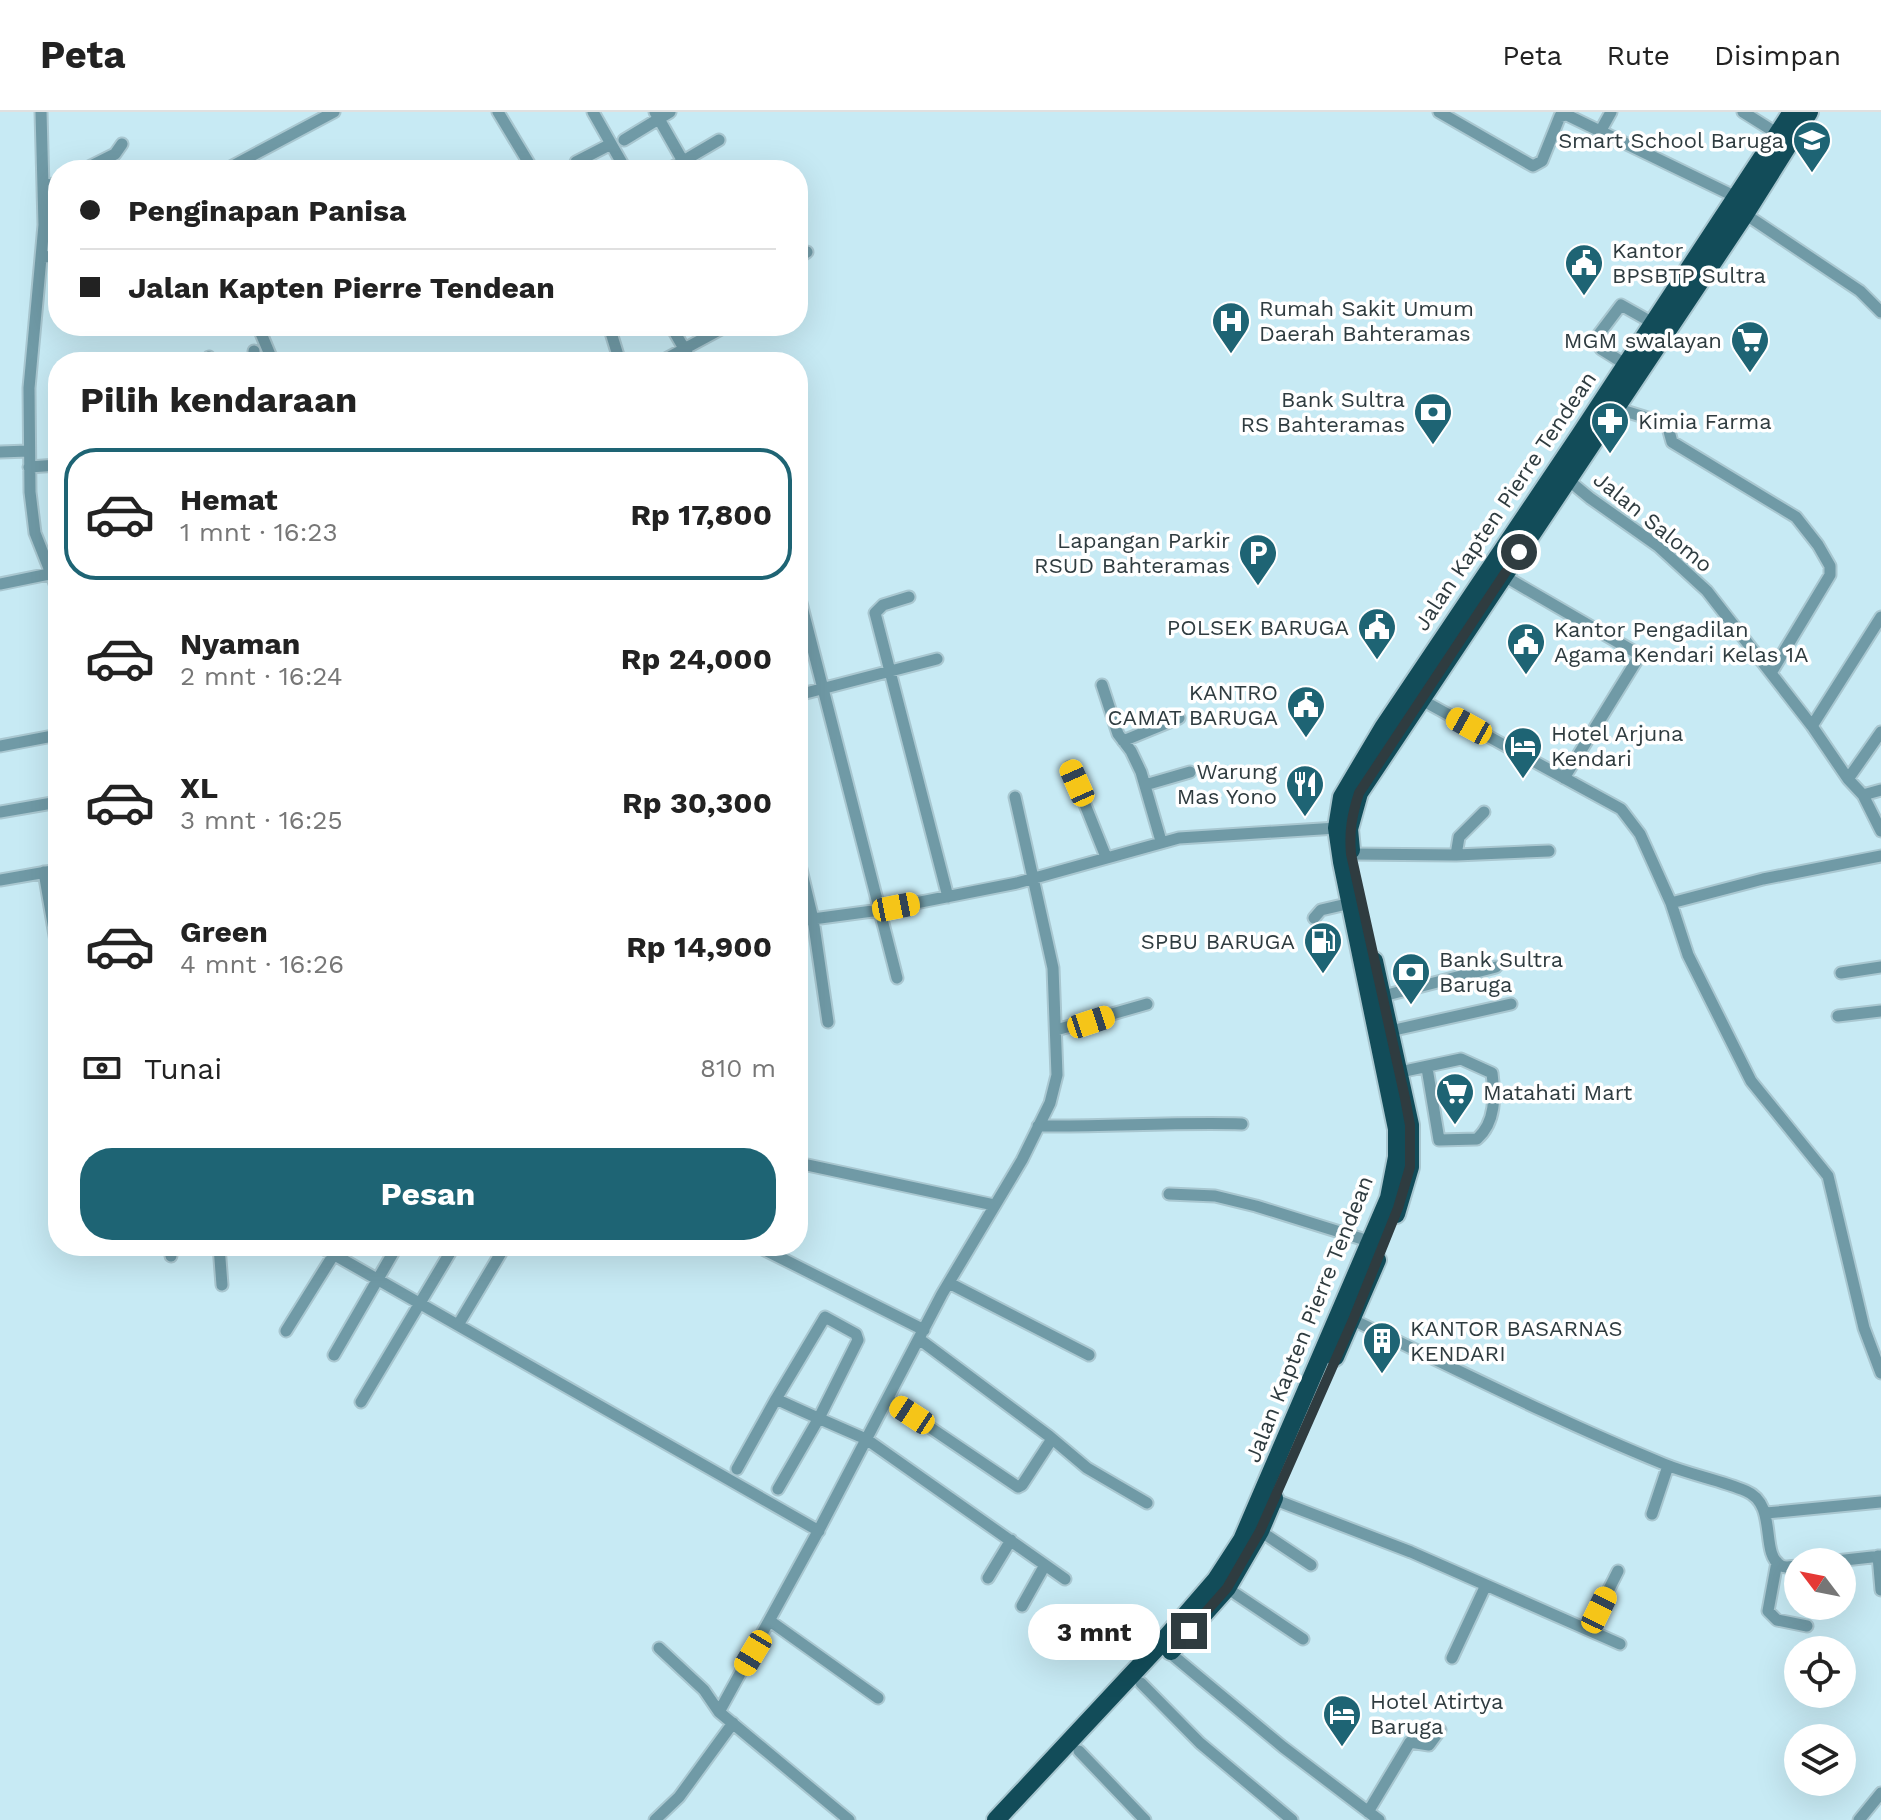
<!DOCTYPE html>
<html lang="id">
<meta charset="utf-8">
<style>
:root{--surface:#fff;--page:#f6f6f6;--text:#222;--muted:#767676;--line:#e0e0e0;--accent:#1e6474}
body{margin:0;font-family:"Work Sans",sans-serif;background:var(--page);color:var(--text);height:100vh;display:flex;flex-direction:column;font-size:30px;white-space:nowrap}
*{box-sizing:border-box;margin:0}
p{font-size:26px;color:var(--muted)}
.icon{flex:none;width:44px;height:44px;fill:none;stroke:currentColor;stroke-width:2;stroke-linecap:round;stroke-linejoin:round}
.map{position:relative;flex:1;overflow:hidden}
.drawer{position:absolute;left:48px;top:240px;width:760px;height:904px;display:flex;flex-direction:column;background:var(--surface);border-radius:32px;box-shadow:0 8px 32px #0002}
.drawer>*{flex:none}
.hud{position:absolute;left:48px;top:48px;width:760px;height:176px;border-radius:32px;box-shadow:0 8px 32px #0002;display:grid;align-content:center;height:176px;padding:0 32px;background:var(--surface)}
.needle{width:52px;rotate:302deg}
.controls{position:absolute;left:1784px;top:1436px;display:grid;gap:16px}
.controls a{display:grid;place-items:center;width:72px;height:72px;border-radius:50%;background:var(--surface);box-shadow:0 8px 32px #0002;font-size:40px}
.end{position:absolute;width:36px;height:36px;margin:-18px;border:10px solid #2f3c40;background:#fff;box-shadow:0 0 0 4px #fff}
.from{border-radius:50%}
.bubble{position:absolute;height:56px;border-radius:28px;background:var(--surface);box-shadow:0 8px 32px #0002;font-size:26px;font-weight:700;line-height:56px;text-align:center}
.car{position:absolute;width:24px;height:48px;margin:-24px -12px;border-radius:10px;box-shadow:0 0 6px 2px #0007;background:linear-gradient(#f5c518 24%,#345 0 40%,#f5c518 0 76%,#345 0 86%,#f5c518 0)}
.hud b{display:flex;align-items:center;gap:28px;height:76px;font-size:30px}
.hud b+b{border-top:2px solid var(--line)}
.hud i{width:20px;height:20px;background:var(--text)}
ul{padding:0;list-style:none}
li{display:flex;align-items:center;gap:24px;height:132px;margin:0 16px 12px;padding:0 16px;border:4px solid transparent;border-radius:32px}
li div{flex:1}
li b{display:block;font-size:30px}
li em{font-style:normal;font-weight:700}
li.active{border-color:var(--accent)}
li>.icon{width:72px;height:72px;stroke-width:1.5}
h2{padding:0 32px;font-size:36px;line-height:96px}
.pay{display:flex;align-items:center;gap:20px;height:88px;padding:0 32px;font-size:30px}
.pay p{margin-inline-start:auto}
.action{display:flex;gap:16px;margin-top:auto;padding:16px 32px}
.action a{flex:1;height:92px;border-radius:32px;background:var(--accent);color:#fff;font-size:32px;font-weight:700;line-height:92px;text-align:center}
header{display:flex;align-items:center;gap:48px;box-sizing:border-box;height:112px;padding:0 40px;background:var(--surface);border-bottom:2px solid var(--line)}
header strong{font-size:38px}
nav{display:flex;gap:44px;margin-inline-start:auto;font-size:28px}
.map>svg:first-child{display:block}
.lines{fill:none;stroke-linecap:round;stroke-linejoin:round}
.minor-casing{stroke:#a9c7d0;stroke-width:15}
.trunk-casing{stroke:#a9c7d0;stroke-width:22}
.minor{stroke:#709aa6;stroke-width:11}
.trunk{stroke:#124c59;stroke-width:18}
.route{stroke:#2f3c40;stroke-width:10}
.labels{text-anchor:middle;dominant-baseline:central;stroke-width:7;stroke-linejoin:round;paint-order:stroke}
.poi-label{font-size:22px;fill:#2f3c40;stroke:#fff;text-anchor:start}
.street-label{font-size:22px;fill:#2f3c40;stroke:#fff}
</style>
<header>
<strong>Peta</strong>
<nav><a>Peta</a><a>Rute</a><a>Disimpan</a></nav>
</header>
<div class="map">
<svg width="1881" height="1708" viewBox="0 0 1881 1708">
<rect width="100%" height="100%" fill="#c7eaf4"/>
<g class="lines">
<defs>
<path id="minor" d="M41 0 44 113 29 276 30 380 35 421 58 479
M498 0 533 58
M593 0 623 53 613 58
M655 0 688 58
M1439 0 1533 54 1542 49 1560 4 1567 3 1738 86
M1743 0 1778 22
M1601 18 1611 0
M624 28 670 0
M83 58 115 42 122 32
M225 58 334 0
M580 58 576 50 611 32
M668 58 719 28
M44 74 58 71
M1745 102 1860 179 1881 200
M43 145 58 144
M798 146 807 140
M258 214 273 250
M609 214 620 250
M671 214 692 250
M254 239V250
M209 245 210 250
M660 250 723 216
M1625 252 1601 237 1596 226 1621 193 1653 211
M1615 296 1667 312 1672 330 1796 405 1818 433 1830 454V463L1771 561
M0 340 28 339
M29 355 58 353
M1567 367 1590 386 1658 434 1707 479 1812 614 1848 667 1863 683 1881 719
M1504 464 1640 543 1564 666
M0 472 49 462
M798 479 897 866
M909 485 883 493 875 501 948 785
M1102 573 1118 622 1131 639 1141 660 1161 729
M798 583 937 547
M1420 587 1621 697 1640 722 1671 791 1763 767 1881 744
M1812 614 1881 505
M1123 629 1179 606
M0 634 58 623
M1070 655 1106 745
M1848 667 1881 620
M1145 673 1190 660
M1863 683 1881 678
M0 700 58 690
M1351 742 1456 743 1549 739
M1456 743 1459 725 1484 700
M798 745 813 807 828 910
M44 760 57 835
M0 768 58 758
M1671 791 1688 843 1751 969 1828 1064 1864 1216 1881 1261
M1314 806 1321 798 1351 791
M798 809 880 798 1017 771 1179 726 1337 716
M1841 861 1881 855
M1383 884 1496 855
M1838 904 1881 899
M1056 918 1147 892
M1390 919 1511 892
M1400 960 1461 947 1492 961C1495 984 1496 1010 1477 1027L1439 1028 1427 956
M1038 1014C1106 1015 1174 1010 1242 1012
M798 1051 994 1093
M1169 1082 1215 1084 1256 1094 1372 1130
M170 1134 171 1144
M219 1134 222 1173
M319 1134 819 1419
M757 1134 924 1218
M949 1171 1089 1243
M1353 1208C1456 1257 1558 1309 1664 1352 1691 1363 1720 1368 1746 1379 1778 1392 1760 1441 1780 1453 1785 1457 1792 1454 1798 1454
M458 1213 505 1134
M286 1219 339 1134
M919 1227 1049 1324 1087 1356 1147 1391
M334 1243 397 1134
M888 1287 1018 1375 1022 1373 1052 1327
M361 1290 454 1134
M737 1357 776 1287
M778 1377 819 1306 858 1228 856 1222 825 1205 776 1287C806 1301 836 1314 866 1327L1065 1467
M1273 1387 1411 1440 1620 1532
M1766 1401 1881 1390
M1652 1402 1668 1354
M1260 1419 1311 1453
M1878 1444 1881 1478
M1777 1450 1768 1499 1777 1508 1807 1514
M1827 1450 1881 1444
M988 1466 1011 1428
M1227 1476 1303 1527
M1022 1494 1045 1453
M770 1509 878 1586
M1589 1517 1618 1459
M659 1536 704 1578 719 1600 849 1708
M1170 1541 1283 1635 1379 1708
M1452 1546 1486 1473
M1141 1571 1200 1631 1292 1708
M719 1600 821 1414 942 1182 1022 1048 1050 991 1057 963 1053 856 1015 685
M1079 1639 1145 1708
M1368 1700 1410 1630 1429 1633 1440 1618
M655 1708 679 1685 733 1611
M1859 1708 1881 1681"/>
<path id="trunk" d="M1351 738 1349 717 1359 681 1745 102 1809 0
M1374 849 1410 1013V1055L1396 1102
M1335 1245 1377 1148
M1171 1539 1227 1476 1260 1419 1274 1386
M996 1708 1164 1528 1216 1468 1242 1428 1389 1086 1397 1045V1017L1342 750 1337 716 1342 685 1383 616 1580 323 1792 0"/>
</defs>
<use href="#minor" class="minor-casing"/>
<use href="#trunk" class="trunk-casing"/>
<use href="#minor" class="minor"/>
<use href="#trunk" class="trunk"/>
</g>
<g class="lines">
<path class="route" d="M1189 1519 1227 1476 1260 1419 1353 1208 1398 1096 1410 1055V1013L1405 986 1351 742C1349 719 1352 703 1359 681L1519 440"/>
</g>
<defs>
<symbol id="school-pin" viewBox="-11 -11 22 30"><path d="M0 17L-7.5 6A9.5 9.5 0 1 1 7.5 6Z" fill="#1e6474" stroke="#fff"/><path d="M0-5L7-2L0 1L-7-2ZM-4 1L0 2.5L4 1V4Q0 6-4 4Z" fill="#fff"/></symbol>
<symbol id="civic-pin" viewBox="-11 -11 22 30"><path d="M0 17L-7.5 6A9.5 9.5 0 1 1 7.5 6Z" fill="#1e6474" stroke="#fff"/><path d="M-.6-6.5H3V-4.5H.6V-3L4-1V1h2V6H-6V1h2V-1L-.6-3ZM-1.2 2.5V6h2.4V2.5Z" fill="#fff"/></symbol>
<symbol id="hospital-pin" viewBox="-11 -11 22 30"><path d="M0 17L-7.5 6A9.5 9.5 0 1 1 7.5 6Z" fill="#1e6474" stroke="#fff"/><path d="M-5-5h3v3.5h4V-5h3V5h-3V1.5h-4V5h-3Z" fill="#fff"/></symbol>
<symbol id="supermarket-pin" viewBox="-11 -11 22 30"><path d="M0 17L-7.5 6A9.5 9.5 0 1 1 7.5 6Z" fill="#1e6474" stroke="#fff"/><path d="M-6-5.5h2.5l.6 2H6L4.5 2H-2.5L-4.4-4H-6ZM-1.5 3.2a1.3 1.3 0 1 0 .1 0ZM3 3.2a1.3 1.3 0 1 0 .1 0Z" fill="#fff"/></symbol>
<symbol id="bank-pin" viewBox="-11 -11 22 30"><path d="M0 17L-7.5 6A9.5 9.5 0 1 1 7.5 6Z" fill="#1e6474" stroke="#fff"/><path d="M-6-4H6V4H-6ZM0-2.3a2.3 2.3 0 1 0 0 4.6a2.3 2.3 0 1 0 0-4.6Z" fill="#fff"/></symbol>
<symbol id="pharmacy-pin" viewBox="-11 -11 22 30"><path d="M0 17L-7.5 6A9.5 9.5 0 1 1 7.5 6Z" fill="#1e6474" stroke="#fff"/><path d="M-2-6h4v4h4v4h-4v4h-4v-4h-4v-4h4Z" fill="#fff"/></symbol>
<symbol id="parking-pin" viewBox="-11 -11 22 30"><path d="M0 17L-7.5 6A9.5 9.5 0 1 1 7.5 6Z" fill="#1e6474" stroke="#fff"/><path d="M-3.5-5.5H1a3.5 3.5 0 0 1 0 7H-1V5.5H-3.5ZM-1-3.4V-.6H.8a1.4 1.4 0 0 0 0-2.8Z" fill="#fff"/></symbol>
<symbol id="hotel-pin" viewBox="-11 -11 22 30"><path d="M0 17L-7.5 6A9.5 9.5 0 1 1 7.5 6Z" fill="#1e6474" stroke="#fff"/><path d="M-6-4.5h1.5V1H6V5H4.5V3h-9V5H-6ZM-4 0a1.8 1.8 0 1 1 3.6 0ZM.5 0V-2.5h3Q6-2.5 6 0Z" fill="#fff"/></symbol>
<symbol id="restaurant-pin" viewBox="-11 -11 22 30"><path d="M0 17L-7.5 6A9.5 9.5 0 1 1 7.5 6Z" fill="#1e6474" stroke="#fff"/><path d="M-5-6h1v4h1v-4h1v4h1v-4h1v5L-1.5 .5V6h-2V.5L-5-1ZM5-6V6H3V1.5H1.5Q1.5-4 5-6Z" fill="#fff"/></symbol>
<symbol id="fuel-pin" viewBox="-11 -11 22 30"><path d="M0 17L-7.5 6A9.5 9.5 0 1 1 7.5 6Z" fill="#1e6474" stroke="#fff"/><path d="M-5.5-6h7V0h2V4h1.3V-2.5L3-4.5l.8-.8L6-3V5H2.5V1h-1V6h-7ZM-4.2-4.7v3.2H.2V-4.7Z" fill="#fff"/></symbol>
<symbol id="building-pin" viewBox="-11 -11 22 30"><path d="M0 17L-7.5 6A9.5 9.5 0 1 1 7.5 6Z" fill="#1e6474" stroke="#fff"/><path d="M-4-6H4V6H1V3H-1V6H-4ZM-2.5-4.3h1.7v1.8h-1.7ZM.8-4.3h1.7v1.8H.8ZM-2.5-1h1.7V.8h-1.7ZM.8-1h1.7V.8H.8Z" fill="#fff"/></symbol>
</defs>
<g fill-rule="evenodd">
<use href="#school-pin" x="1790" y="6" width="44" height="60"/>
<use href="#civic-pin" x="1562" y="129" width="44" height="60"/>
<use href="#hospital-pin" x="1209" y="187" width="44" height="60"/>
<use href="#supermarket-pin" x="1728" y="206" width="44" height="60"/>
<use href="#bank-pin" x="1411" y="278" width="44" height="60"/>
<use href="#pharmacy-pin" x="1588" y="287" width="44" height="60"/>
<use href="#parking-pin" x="1236" y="419" width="44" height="60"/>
<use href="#civic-pin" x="1355" y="493" width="44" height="60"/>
<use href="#civic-pin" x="1504" y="508" width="44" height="60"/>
<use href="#civic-pin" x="1284" y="571" width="44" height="60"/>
<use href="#hotel-pin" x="1501" y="612" width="44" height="60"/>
<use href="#restaurant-pin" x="1283" y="650" width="44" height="60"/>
<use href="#fuel-pin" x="1301" y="807" width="44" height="60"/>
<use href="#bank-pin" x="1389" y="838" width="44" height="60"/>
<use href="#supermarket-pin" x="1433" y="958" width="44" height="60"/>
<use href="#building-pin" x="1360" y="1207" width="44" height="60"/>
<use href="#hotel-pin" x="1320" y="1580" width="44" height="60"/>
</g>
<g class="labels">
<g class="poi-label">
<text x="1784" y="28" text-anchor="end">Smart School Baruga</text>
<text x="1612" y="138">Kantor<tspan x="1612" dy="25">BPSBTP Sultra</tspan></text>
<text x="1259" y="196">Rumah Sakit Umum<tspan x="1259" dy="25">Daerah Bahteramas</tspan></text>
<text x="1722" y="228" text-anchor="end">MGM swalayan</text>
<text x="1405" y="287" text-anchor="end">Bank Sultra<tspan x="1405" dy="25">RS Bahteramas</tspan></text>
<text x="1638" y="309">Kimia Farma</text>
<text x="1230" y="428" text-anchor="end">Lapangan Parkir<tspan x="1230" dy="25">RSUD Bahteramas</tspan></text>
<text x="1349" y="515" text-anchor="end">POLSEK BARUGA</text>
<text x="1554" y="517">Kantor Pengadilan<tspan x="1554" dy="25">Agama Kendari Kelas 1A</tspan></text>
<text x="1278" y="580" text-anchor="end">KANTRO<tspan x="1278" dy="25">CAMAT BARUGA</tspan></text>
<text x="1551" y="621">Hotel Arjuna<tspan x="1551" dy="25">Kendari</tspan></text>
<text x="1277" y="659" text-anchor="end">Warung<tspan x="1277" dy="25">Mas Yono</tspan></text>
<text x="1295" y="829" text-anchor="end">SPBU BARUGA</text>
<text x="1439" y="847">Bank Sultra<tspan x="1439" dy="25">Baruga</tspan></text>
<text x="1483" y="980">Matahati Mart</text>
<text x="1410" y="1216">KANTOR BASARNAS<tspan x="1410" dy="25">KENDARI</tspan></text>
<text x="1370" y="1589">Hotel Atirtya<tspan x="1370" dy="25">Baruga</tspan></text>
</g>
<g class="street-label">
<text transform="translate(1505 389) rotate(-56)">Jalan Kapten Pierre Tendean</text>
<text transform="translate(1653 410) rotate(39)">Jalan Salomo</text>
<text transform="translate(1309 1207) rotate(-68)">Jalan Kapten Pierre Tendean</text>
</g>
</g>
</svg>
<div class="controls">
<a><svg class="needle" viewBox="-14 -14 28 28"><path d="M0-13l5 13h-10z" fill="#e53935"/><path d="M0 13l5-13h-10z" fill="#767676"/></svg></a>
<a><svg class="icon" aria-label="locate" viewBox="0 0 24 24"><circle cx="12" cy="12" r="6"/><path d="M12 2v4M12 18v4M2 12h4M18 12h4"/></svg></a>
<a><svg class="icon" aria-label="layers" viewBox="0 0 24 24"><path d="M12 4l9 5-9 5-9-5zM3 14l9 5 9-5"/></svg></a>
</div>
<i class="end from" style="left:1519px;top:440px"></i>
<i class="end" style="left:1189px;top:1519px"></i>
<div class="bubble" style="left:1028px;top:1492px;width:132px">3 mnt</div>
<i class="car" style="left:1469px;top:614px;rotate:299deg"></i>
<i class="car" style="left:1077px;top:671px;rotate:336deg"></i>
<i class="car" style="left:896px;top:795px;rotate:79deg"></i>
<i class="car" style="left:1091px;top:910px;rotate:72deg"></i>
<i class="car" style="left:912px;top:1303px;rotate:303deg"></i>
<i class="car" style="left:1599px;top:1498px;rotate:26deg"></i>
<i class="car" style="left:753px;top:1541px;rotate:211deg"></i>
<div class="hud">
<b><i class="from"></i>Penginapan Panisa</b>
<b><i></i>Jalan Kapten Pierre Tendean</b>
</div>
<section class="drawer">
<h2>Pilih kendaraan</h2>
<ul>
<li class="active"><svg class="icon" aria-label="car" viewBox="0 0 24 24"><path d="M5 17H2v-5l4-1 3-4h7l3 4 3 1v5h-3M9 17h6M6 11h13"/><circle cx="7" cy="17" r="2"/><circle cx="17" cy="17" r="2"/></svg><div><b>Hemat</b><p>1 mnt · 16:23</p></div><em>Rp 17,800</em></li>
<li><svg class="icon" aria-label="car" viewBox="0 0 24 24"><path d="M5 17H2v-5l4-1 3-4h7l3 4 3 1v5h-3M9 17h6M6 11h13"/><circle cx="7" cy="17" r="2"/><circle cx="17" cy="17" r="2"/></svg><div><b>Nyaman</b><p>2 mnt · 16:24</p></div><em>Rp 24,000</em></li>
<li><svg class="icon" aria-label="car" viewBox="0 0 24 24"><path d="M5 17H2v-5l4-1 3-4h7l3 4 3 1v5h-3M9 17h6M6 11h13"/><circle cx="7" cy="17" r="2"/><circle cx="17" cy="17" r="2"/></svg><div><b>XL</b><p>3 mnt · 16:25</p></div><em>Rp 30,300</em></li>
<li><svg class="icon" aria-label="car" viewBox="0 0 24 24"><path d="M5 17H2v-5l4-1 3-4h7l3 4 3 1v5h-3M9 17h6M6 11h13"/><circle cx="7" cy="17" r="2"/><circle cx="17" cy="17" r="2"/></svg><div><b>Green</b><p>4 mnt · 16:26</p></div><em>Rp 14,900</em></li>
</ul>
<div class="pay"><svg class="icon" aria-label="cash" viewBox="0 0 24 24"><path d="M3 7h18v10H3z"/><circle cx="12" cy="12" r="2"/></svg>Tunai<p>810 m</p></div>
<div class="action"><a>Pesan</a></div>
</section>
</div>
